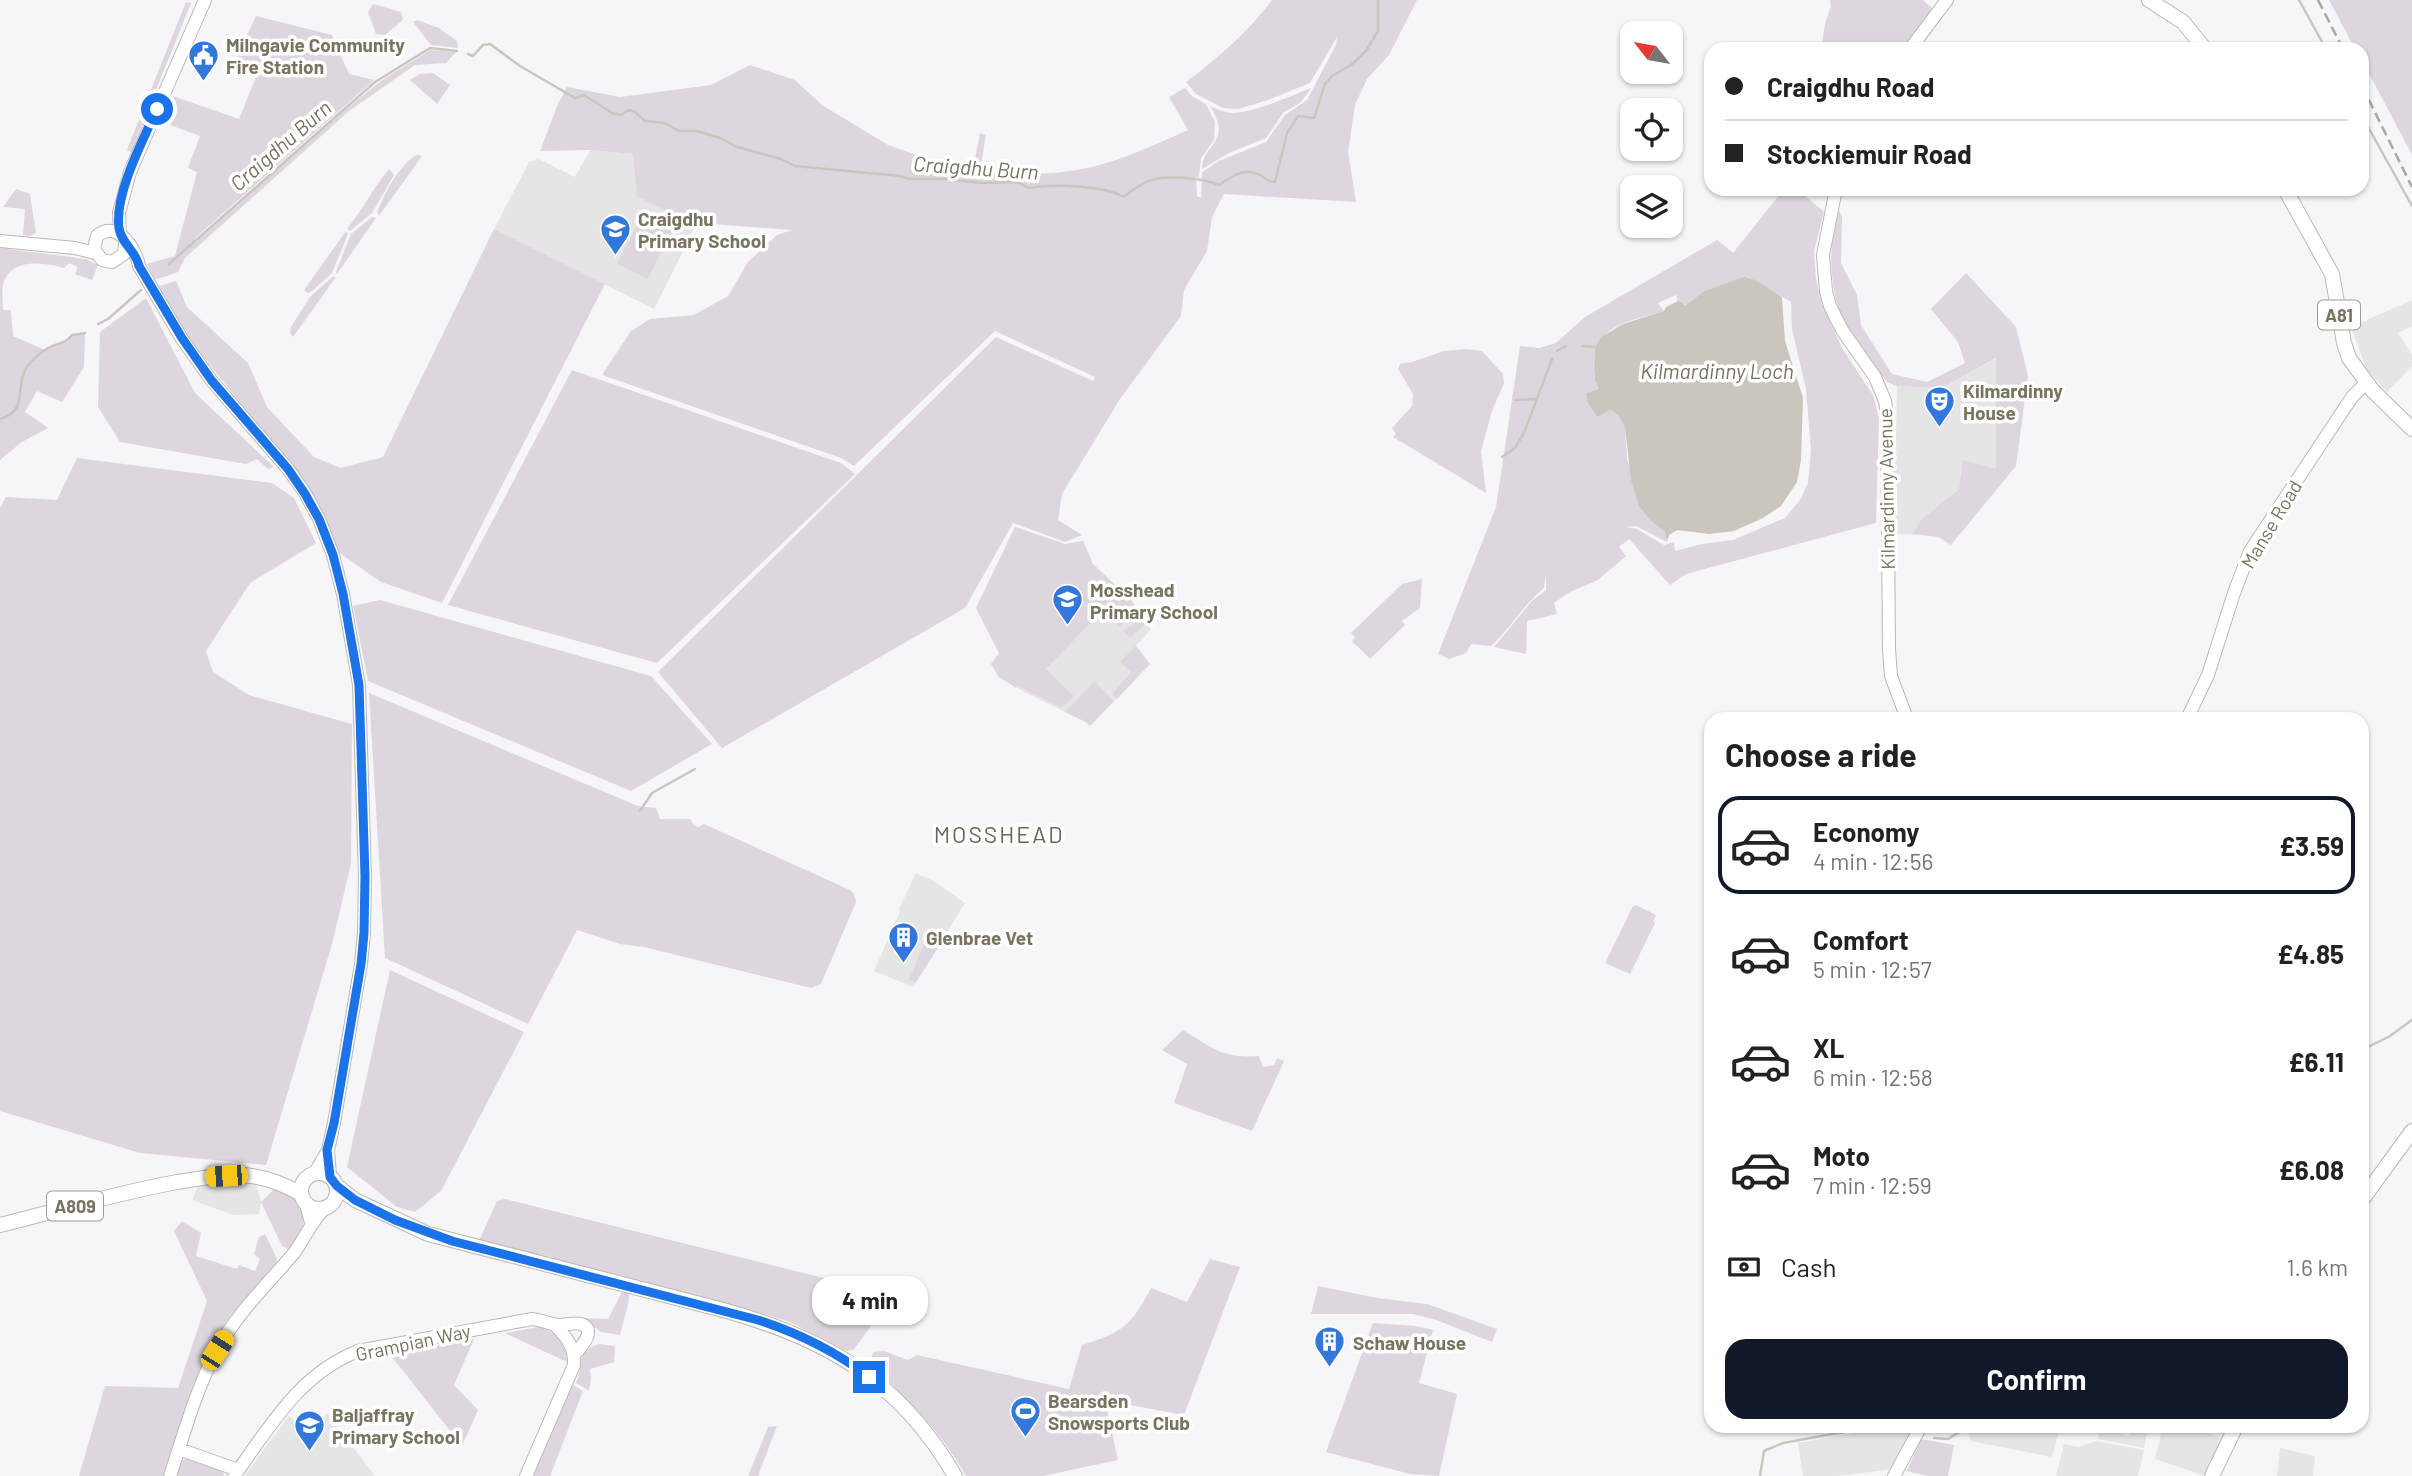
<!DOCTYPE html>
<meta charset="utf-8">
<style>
:root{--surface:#fff;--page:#f6f6f6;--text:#222;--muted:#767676;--line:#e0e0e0;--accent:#111827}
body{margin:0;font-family:Barlow,sans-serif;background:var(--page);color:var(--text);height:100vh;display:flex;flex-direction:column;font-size:26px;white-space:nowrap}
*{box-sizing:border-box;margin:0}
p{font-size:23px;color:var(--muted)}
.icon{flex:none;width:38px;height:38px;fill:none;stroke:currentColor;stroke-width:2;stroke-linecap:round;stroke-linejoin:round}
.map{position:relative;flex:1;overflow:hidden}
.drawer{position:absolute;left:1704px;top:712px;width:665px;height:721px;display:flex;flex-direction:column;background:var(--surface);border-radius:21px;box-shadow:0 2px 5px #0004}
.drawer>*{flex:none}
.banner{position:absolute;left:1704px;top:42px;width:665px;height:154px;border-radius:21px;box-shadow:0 2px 5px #0004;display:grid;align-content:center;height:154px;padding:0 21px;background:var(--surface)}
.needle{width:46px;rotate:301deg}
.tools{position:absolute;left:1620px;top:21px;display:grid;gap:14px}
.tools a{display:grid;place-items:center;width:63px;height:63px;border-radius:14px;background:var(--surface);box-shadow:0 2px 5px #0004;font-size:35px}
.end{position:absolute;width:32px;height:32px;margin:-16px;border:9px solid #1a73e8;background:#fff;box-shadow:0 0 0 4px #fff}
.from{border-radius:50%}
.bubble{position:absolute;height:49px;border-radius:21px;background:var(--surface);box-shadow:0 2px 5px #0004;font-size:23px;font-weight:700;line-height:49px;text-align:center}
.car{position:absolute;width:21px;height:42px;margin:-21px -10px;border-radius:9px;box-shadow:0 0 5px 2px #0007;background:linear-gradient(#f5c518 24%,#345 0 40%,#f5c518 0 76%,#345 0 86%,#f5c518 0)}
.banner b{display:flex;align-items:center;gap:24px;height:66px;font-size:26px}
.banner b+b{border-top:2px solid var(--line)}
.banner i{width:18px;height:18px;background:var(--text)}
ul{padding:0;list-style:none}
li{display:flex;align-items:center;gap:21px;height:98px;margin:0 14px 10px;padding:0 7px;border:4px solid transparent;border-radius:21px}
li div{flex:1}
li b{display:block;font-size:26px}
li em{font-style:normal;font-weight:700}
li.active{border-color:var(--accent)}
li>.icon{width:63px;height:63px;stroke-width:1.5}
h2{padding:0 21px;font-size:32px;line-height:84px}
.pay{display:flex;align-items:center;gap:18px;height:77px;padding:0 21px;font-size:26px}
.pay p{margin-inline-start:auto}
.primary-button{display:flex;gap:14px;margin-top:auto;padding:14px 21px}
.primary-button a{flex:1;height:80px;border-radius:21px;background:var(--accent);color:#fff;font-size:28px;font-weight:700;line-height:80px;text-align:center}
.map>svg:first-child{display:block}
.built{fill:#e6e5e5}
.green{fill:#ded6de;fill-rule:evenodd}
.water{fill:#cbc6bd}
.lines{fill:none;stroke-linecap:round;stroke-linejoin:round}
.stream{stroke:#cbc6bd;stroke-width:2.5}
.secondary-casing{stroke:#bbb9b1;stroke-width:14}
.primary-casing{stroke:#bbb9b2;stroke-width:16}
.secondary{stroke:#fff;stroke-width:12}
.primary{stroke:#fff;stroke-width:14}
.rail{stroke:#aba89e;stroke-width:2.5;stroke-dasharray:10 5;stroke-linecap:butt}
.route{stroke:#1a73e8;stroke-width:9}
.labels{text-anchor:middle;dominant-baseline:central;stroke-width:7;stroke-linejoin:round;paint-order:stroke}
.shield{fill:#fff;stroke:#a09e8f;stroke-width:2}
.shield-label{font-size:18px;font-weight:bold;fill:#78745f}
.poi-label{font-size:19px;font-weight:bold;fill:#78745f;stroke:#fff;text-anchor:start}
.street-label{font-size:19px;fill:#78745f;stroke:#fff}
.water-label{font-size:21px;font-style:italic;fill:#79705f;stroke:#fff}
.quarter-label{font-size:23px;letter-spacing:2px;fill:#6a6656;stroke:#fff}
</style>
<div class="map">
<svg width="2412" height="1476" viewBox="0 0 2412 1476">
<rect width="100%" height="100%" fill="#f6f5f8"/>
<path class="built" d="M590 150 663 157 729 159 654 309 494 229 529 162 539 159 575 177Z
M2412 300V326L2398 333 2412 355V366L2387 392 2366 368 2351 327Z
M1997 358 1996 469 1959 489 1922 520 1912 534 1894 535 1897 386 1942 388Z
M1015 527 1065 544 1083 541 1093 564 1132 601 1146 624 1151 629 1136 646 1150 664 1090 726 1086 722 1024 692 999 677 991 664 999 653 976 608Z
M916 873 932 880 965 903 913 987 874 971 900 912 899 909Z
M227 1179 255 1181 261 1202 259 1214 233 1215 192 1200 199 1184Z
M327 1413 375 1476H244L289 1416 313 1434Z
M1891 1426 1914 1436 1894 1469 1838 1476H1803L1798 1443Z
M1979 1426H2060L2052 1457 1971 1441 1968 1430Z
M2139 1426H2143L2147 1432 2144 1448 2098 1439 2100 1427 2118 1431 2121 1434 2128 1436Z
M2163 1426H2188L2221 1438 2205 1476 2155 1459Z
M2096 1441 2144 1450 2138 1476H2056L2064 1444 2079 1447Z
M2280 1448 2315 1456 2313 1476H2277Z"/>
<path class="green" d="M1272 0H1417L1389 55 1367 79 1355 105 1348 152 1356 202 1224 194 1212 217 1207 251 1184 290 1181 316 1120 399 1062 494 1058 520 1082 535 1065 542 1013 523 965 608 722 748 658 672 996 337 1093 381 1095 377 995 331 854 466 841 458 602 375 631 331 650 319 694 315 728 296 748 262 777 235 792 230 698 223 696 226 637 196 633 154 589 150 540 151 558 104 567 87 620 97 711 85 750 65 795 80 822 105 888 145 939 163 973 169 980 133 986 135 980 170C1012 173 1046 176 1077 170 1117 163 1152 146 1188 130L1169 97 1185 88 1192 96 1206 104 1215 122 1214 140 1201 158 1199 177H1196L1197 196 1201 198 1202 172 1219 161 1266 142 1285 115 1307 100 1336 45 1337 37 1310 83 1268 100 1238 109 1223 108 1196 94 1186 82C1218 58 1248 32 1272 0Z
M1830 0H1923L1933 9 1905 49H1821L1825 24 1831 6Z
M2329 0H2412V155L2363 62 2362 49H2355Z
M186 2 191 3 131 152 127 150Z
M373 4 401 12 403 20 385 35 376 34 368 12Z
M256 16 332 35 349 74 374 80 195 238 197 241 331 121 381 81 430 50 456 52 446 63 415 65 349 111 185 258 178 272 155 280 147 264 175 256 197 172 188 168 200 136 162 122 170 95 239 119 256 77 232 67Z
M417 20 439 28 457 41 458 48 431 45 413 22Z
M433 73 450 85 437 104 410 80 420 74Z
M1311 88 1301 102 1283 113 1266 138 1229 153 1202 169C1203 142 1233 144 1210 106 1217 109 1224 112 1231 113 1252 114 1293 95 1311 88Z
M418 154 422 156 379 216 377 212C386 191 398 166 418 154Z
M389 169 394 175 372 213 350 231 347 229C363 209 373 188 389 169Z
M16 189 30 194 36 233 30 236 23 235 25 209 3 207Z
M1784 189H1808L1804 195 1824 212 1814 251 1816 280 1822 304 1842 348 1873 395 1879 418 1876 523 1686 574 1670 585 1629 539 1619 547 1626 556 1598 580 1570 592 1554 603 1557 614 1527 621 1526 654 1494 647 1532 601 1546 590V573L1544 588C1523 605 1511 628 1491 646L1471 644 1466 653 1449 659 1438 654 1496 507 1520 346 1539 348 1556 343 1585 317 1717 240 1733 253ZM1749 277 1791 302 1792 329 1806 389 1811 450 1808 483 1800 500 1785 518 1733 540 1702 544 1675 551 1674 542 1664 545 1637 529 1626 527 1636 526 1667 542 1665 532 1652 522 1627 459 1625 427 1618 415 1611 410 1597 417 1587 402 1586 393 1599 389C1595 380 1593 372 1594 362 1596 323 1633 321 1664 311L1658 303 1676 295 1678 301 1684 305 1704 291Z
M1839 211 1842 217 1841 263 1857 295 1861 325 1892 374 1927 382 1965 363 1958 342 1931 309 1966 273 2016 327 2028 376 2016 466 1951 545 1938 537 1912 534 1922 519 1959 489 1963 460 1996 469V358L1942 388 1897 386 1887 382C1875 366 1850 339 1843 321 1829 288 1829 249 1836 214Z
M643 213 673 229 648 279 617 264Z
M372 217 376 218 337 274 336 272 351 234Z
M494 229 605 284 442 603 381 582 338 552 297 474 190 340 159 286 176 281 187 307 248 363 267 407 314 457 340 468 383 457Z
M346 231 348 234 332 273 312 291 308 293 304 290Z
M0 248 86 259 98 265 92 280 75 274 78 267 69 263 64 268C45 263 13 257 4 282 1 289 3 302 3 310H11L13 336 45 350 68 341 72 335 85 333 84 367 62 402 37 391 25 412 48 428 22 442 0 460Z
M332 277H336L293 337 290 333 291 327 310 297Z
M146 298 195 393 274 467 268 469 257 459 246 464 120 442 98 407 100 332Z
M1467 349 1482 351 1503 374 1504 383 1492 411 1481 451 1486 493 1393 437 1396 434 1392 428 1412 406 1413 394 1398 369 1400 364 1412 362 1444 351Z
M572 370 841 463 855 474 657 663 448 605Z
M77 458 272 483 294 498 316 543 250 583 206 651 213 672 249 695 352 724 351 864 332 944 266 1165 140 1153 0 1111V508L6 497 57 500Z
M1015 527 1065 544 1083 541 1093 564 1132 601 1146 624 1130 638 1123 631 1134 624 1128 618 1121 627 1101 612 1046 669 1074 696 1062 708 1018 686 1016 688 999 677 991 664 999 653 976 608Z
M1422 579 1420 608 1402 621 1405 625 1370 659 1352 641 1355 638 1351 633 1402 584Z
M380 600 651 676 712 744 631 791 368 681 353 606Z
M1136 646 1150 664 1117 699 1112 694 1131 672 1120 662Z
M1094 681 1114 701 1090 726 1086 722 1065 712Z
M369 693 638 806 656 808 660 819H690L694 825 698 827 704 824 850 890 854 894 856 902 821 984 811 988 644 947 620 944 577 930 528 1024 385 958Z
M1636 905 1656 915 1653 921 1655 923 1630 974 1605 963 1633 906Z
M928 934 939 939 941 943 916 982 909 980Z
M390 970 524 1032 441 1191 415 1212 397 1207 347 1167Z
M1183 1030C1213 1048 1223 1059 1259 1056L1263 1067 1274 1065 1277 1058 1284 1061 1252 1131 1174 1103 1187 1064 1162 1050Z
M274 1189C308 1186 312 1234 288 1249L282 1246 261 1202Z
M505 1199 868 1289 871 1326 854 1349 846 1351 790 1322 760 1313 578 1267 548 1256 478 1243 497 1201Z
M182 1221 201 1233 196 1256 237 1269 239 1265 255 1271 260 1259 254 1254 259 1237 265 1234 277 1259 276 1263 225 1323 189 1397 163 1476H79L105 1386 178 1388 207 1301 174 1231Z
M1210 1259 1240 1267 1184 1415 1114 1402 1107 1410 1118 1460 1043 1476H966C942 1433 908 1398 871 1366L869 1361 874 1352 884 1351 908 1360 917 1355 1069 1389 1082 1345C1123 1332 1131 1326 1151 1288L1187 1302Z
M1318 1286 1377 1298 1427 1304 1497 1329 1492 1342 1436 1320 1413 1314H1311Z
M622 1292 629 1293C629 1308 623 1320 620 1335L601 1332 582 1318 608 1319Z
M1373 1323 1416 1326 1433 1330 1419 1383 1457 1394 1439 1476 1410 1474 1326 1452Z
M538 1327C556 1331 566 1343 567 1362L505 1333Z
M474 1339 454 1385 478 1410 462 1446 389 1353Z
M599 1344 615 1346 614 1362 590 1369 591 1379 589 1391 576 1383C584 1365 575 1351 599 1344Z
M573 1385 583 1391 550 1476H532Z
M777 1426 758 1476H748L768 1427Z
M1921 1439 1954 1445 1948 1476H1928L1907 1471Z
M189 1457 222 1468 224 1476H175L179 1463Z"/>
<path class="water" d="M1744 277C1757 278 1770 290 1782 297L1785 341 1803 398 1801 460 1797 482 1781 506 1763 518 1734 531 1709 534 1677 530 1669 535 1667 542 1665 532 1652 522 1639 506 1631 480 1625 427 1618 415 1611 410 1597 417 1587 402 1586 393 1599 389 1595 380 1594 367 1595 347 1601 337 1623 324 1664 311 1666 307 1678 301 1685 305 1704 291Z"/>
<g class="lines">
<path class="stream" d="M2299 0 2326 49
M468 54 473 56 483 45 490 44 520 66 575 98 584 95 612 113 621 115 629 110 635 112 645 121 665 123 679 131H697L720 138 737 147 781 159 795 166 900 176 909 179H946L983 183 1017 182 1029 188C1053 184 1103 185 1124 197 1146 178 1158 176 1186 178 1198 179 1208 180 1219 185 1232 177 1244 166 1260 175 1266 178 1267 182 1275 182L1287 133 1298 116 1314 118 1325 84 1332 76 1351 65 1366 51 1378 31V0
M2362 116 2412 206
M169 264 375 82 430 48 457 51
M98 324 108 319 141 290
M1582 346 1595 347
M1557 351 1566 346
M1515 400 1536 399
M0 419C30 411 14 384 27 367 31 361 41 352 48 348 57 343 66 344 72 335L85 333
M1502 457 1515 448 1524 433 1552 359
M640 811 652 793 695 769
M2362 1050 2390 1036 2412 1020
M1901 1426 1904 1427
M1934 1438 1948 1439 1969 1426
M1760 1476 1764 1451 1783 1443 1877 1426"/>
<defs>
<path id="secondary" d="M1910 49 1947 0
M1836 189 1823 255 1826 291 1830 306 1842 330 1875 377 1885 401 1887 415 1889 649 1891 676 1907 719
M120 233 119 213 130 172 205 0
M0 241 75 248 95 253
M125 243 124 254 112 262 102 260 94 249 97 236C116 219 136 248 139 266L182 339 212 381 288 469 305 493 319 519 333 555 343 594 359 685 365 876 364 933 361 964 334 1123 328 1150 315 1173
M2187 719 2208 675 2234 593 2250 551 2352 397 2366 383
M328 1150 330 1176
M306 1204 311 1223
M179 1449 238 1470
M170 1476C184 1434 196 1389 217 1350 237 1313 267 1285 294 1253 305 1238 311 1222 324 1209
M234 1476C270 1427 298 1375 358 1351L532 1319C542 1320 550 1324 559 1325 566 1325 575 1322 581 1324 598 1330 580 1348 574 1355
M526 1476 574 1365C575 1347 567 1338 555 1325
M1894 1476 1921 1426"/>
<path id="primary" d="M2149 0 2183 22 2205 49
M2285 189 2332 274 2344 343 2349 358 2373 391 2412 429
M301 1191a18 18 0 1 1 36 0a18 18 0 1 1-36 0Z
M337 1186 355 1200 428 1234 723 1310C826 1338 901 1382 955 1476
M2362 1200 2412 1131
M0 1225C59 1210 117 1193 177 1182 198 1179 220 1174 241 1175 263 1176 282 1183 301 1194
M2212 1476 2236 1426"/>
</defs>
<use href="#secondary" class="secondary-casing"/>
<use href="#primary" class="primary-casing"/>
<use href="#secondary" class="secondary"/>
<use href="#primary" class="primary"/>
<path class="rail" d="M2318 0 2343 49
M2362 86 2412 187"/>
</g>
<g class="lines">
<path class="route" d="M157 109C143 140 114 195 119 228 121 243 136 251 139 266L182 338 212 381 288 469 305 494 319 519 333 555 343 594 359 685 365 876 364 933 361 964 334 1123 327 1150 330 1177 337 1186 355 1200 395 1220 452 1241 758 1320C798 1333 835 1351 869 1377"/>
</g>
<defs>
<symbol id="civic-pin" viewBox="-11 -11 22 30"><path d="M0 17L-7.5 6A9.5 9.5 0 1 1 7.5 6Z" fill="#3277da" stroke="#fff"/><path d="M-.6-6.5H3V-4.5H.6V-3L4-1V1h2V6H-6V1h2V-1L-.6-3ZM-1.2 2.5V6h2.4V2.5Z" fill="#fff"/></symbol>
<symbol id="school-pin" viewBox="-11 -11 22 30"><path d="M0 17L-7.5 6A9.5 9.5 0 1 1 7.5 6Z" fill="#3277da" stroke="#fff"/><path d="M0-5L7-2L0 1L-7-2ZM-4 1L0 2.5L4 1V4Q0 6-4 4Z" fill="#fff"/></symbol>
<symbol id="theatre-pin" viewBox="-11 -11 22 30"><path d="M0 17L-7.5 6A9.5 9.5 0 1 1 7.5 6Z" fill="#3277da" stroke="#fff"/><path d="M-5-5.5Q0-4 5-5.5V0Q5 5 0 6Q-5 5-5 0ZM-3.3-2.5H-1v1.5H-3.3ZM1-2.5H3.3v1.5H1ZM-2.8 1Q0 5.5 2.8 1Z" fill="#fff"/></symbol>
<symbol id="building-pin" viewBox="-11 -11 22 30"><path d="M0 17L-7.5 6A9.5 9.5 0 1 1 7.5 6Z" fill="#3277da" stroke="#fff"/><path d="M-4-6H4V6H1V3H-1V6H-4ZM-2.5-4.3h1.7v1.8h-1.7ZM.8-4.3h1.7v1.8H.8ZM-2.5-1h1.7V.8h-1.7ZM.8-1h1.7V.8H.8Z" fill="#fff"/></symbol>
<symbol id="stadium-pin" viewBox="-11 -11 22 30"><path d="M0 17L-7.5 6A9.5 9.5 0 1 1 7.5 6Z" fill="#3277da" stroke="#fff"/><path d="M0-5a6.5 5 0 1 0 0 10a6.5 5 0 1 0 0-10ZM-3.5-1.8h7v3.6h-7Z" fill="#fff"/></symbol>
</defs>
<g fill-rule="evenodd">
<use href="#civic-pin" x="186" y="38" width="35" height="47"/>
<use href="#school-pin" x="598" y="212" width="35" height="47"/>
<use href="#theatre-pin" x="1922" y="384" width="35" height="47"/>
<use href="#school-pin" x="1050" y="582" width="35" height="47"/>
<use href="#building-pin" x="886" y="920" width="35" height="47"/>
<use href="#building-pin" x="1312" y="1324" width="35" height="47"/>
<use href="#stadium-pin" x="1008" y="1394" width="35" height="47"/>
<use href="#school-pin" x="292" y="1408" width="35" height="47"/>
</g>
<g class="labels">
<g class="shield">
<rect x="2318" y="300.5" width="42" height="29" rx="5"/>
<rect x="47" y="1191.5" width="56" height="29" rx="5"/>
</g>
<g class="shield-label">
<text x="2339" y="315">A81</text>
<text x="75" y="1206">A809</text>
</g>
<g class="poi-label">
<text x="226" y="44">Milngavie Community<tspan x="226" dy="22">Fire Station</tspan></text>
<text x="638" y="218">Craigdhu<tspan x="638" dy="22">Primary School</tspan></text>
<text x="1963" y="390">Kilmardinny<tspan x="1963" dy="22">House</tspan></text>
<text x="1090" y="589">Mosshead<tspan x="1090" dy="22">Primary School</tspan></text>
<text x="926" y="937">Glenbrae Vet</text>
<text x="1353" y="1342">Schaw House</text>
<text x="1048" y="1400">Bearsden<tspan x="1048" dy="22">Snowsports Club</tspan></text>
<text x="332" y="1414">Baljaffray<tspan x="332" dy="22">Primary School</tspan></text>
</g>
<g class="street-label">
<text transform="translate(1886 489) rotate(-91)">Kilmardinny Avenue</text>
<text transform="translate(2271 524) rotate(-59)">Manse Road</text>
<text transform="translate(413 1342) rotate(-12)">Grampian Way</text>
</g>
<g class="water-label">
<text transform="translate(280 145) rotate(-41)">Craigdhu Burn</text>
<text transform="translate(976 167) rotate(4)">Craigdhu Burn</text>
<text x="1717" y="370">Kilmardinny Loch</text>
</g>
<g class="quarter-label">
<text x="999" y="834">MOSSHEAD</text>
</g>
</g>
</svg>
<div class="tools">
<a><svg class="needle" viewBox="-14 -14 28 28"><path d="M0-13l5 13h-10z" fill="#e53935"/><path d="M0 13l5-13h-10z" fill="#767676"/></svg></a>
<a><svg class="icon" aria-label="locate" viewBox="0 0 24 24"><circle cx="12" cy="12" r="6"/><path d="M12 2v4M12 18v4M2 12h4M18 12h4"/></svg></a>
<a><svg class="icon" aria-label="layers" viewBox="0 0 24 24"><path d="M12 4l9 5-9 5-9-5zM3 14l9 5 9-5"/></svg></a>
</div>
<i class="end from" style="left:157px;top:109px"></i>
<i class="end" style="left:869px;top:1377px"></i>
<div class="bubble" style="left:812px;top:1276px;width:116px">4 min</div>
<i class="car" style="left:226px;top:1176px;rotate:267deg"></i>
<i class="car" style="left:217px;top:1350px;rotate:32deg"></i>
<div class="banner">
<b><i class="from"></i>Craigdhu Road</b>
<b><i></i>Stockiemuir Road</b>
</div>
<section class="drawer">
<h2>Choose a ride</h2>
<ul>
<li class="active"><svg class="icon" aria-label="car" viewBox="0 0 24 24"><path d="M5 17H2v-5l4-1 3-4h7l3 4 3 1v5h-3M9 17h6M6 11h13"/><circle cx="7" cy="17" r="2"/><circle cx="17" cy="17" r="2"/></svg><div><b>Economy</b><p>4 min · 12:56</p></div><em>£3.59</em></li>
<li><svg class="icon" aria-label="car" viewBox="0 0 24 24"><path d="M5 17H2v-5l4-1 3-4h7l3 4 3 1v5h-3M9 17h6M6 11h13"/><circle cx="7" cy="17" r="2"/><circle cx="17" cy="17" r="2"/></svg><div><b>Comfort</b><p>5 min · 12:57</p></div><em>£4.85</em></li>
<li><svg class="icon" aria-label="car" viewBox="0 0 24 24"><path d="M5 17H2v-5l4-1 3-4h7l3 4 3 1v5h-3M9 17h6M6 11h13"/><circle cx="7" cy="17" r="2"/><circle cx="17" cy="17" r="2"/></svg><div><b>XL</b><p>6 min · 12:58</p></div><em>£6.11</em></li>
<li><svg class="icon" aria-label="car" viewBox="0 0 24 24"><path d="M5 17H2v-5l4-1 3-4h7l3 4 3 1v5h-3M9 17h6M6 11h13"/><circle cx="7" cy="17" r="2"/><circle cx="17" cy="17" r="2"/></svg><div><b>Moto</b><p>7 min · 12:59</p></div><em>£6.08</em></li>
</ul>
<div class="pay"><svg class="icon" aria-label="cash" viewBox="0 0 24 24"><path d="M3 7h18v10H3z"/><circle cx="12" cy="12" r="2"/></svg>Cash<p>1.6 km</p></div>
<div class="primary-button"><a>Confirm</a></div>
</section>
</div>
